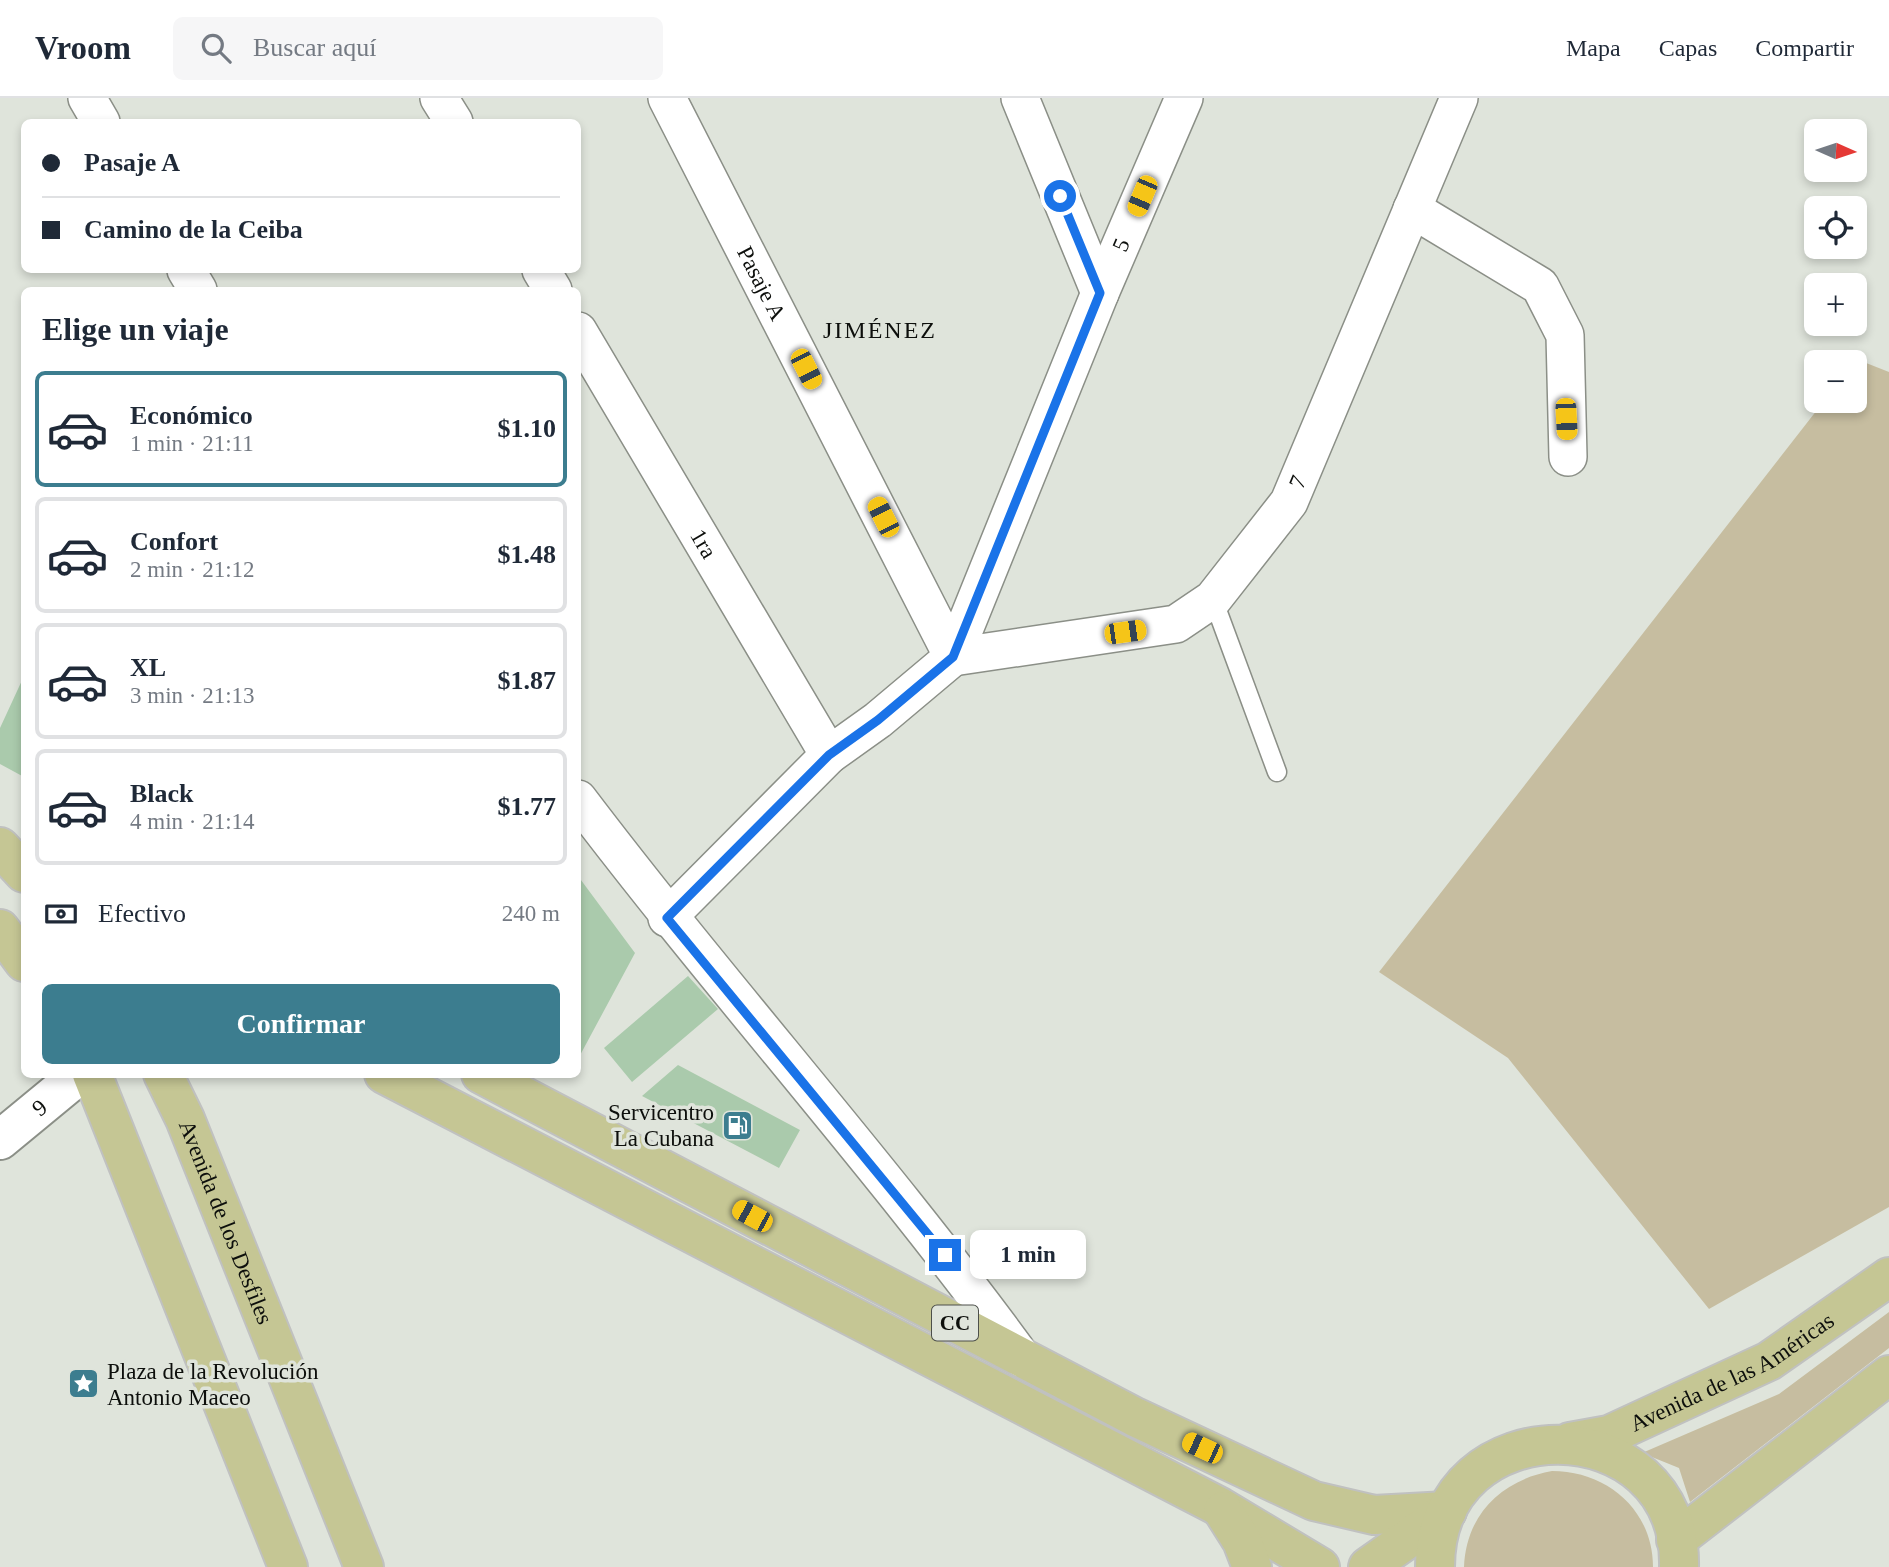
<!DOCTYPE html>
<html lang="es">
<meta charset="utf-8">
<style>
:root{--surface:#fff;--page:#f6f6f7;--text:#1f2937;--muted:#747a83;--line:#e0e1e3;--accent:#3c7d8f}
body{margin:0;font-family:"Times New Roman",serif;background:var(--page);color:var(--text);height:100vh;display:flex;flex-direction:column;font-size:26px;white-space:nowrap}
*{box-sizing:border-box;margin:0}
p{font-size:23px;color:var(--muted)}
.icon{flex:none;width:38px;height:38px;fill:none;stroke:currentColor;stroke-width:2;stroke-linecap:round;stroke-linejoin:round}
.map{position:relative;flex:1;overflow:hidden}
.details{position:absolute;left:21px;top:189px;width:560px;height:791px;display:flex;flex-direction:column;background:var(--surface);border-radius:10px;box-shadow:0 4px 10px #0003}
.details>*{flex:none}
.top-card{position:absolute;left:21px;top:21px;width:560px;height:154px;border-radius:10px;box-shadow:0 4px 10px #0003;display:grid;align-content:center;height:154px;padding:0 21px;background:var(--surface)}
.needle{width:46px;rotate:93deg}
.fabs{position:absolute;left:1804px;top:21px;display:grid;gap:14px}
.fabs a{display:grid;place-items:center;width:63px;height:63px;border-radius:10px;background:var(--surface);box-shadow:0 4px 10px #0003;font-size:35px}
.end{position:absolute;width:32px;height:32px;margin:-16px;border:9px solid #1a73e8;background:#fff;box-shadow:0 0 0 4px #fff}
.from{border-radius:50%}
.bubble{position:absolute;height:49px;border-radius:10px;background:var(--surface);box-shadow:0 4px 10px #0003;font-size:23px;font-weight:700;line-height:49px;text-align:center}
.car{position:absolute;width:21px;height:42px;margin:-21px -10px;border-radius:9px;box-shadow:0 0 5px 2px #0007;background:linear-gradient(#f5c518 24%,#345 0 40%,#f5c518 0 76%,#345 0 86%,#f5c518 0)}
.top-card b{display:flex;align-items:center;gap:24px;height:66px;font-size:26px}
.top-card b+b{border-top:2px solid var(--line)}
.top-card i{width:18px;height:18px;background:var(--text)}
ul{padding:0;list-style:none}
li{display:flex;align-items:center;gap:21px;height:116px;margin:0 14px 10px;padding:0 7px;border:4px solid var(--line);border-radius:10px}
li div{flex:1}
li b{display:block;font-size:26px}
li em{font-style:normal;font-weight:700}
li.selected{border-color:var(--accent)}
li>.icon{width:63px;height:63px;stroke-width:1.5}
h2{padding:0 21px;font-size:32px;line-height:84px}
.pay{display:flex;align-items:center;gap:18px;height:77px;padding:0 21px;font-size:26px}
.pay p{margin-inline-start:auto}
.button{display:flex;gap:14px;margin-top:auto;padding:14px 21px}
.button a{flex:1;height:80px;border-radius:10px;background:var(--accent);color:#fff;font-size:28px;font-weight:700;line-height:80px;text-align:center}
header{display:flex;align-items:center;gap:42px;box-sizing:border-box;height:98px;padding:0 35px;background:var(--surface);border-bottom:2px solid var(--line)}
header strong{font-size:33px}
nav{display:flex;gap:38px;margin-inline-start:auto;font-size:24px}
.search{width:490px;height:63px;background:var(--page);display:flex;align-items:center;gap:18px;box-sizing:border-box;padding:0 24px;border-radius:10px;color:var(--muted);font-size:26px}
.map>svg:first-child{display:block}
.green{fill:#c6bda0}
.building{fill:#aacaac}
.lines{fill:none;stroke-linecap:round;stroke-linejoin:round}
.service-casing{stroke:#8b8f87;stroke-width:21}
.minor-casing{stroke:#8b8f87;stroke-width:40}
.tertiary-casing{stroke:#8b8f87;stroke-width:42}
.primary-casing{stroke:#c0c1c0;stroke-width:42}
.service{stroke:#fff;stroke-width:18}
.minor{stroke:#fff;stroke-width:37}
.tertiary{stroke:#fff;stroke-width:38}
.primary{stroke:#c5c694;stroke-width:38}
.route{stroke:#1a73e8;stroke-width:9}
.labels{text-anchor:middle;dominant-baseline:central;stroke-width:7;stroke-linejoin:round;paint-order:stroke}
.shield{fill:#dfe4db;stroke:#4c4f4a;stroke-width:2}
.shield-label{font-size:21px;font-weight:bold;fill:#0d0f0c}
.street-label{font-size:23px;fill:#0d0f0c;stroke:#dfe4db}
.poi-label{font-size:23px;fill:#0d0f0c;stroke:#dfe4db;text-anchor:end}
.neighbourhood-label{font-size:24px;letter-spacing:2px;fill:#0d0f0c;stroke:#dfe4db}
</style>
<header>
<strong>Vroom</strong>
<div class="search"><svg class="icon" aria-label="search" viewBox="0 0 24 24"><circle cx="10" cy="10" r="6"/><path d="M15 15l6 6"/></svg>Buscar aquí</div>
<nav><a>Mapa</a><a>Capas</a><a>Compartir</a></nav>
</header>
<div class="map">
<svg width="1889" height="1469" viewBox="0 0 1889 1469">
<rect width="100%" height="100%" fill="#dfe4db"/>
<path class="green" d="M1856 261 1889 274V1109L1709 1211 1508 960 1379 874 1824 303H1855Z
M1889 1214V1250L1690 1404 1679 1370 1642 1355 1779 1296Z
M1552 1373C1607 1373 1653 1412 1653 1469H1464C1466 1417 1501 1382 1552 1373Z"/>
<path class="building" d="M24 578V679L0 666V630Z
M578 778 635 855 578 961Z
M688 878 718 911 632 984 604 950Z
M678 967 800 1032 779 1070 642 998Z"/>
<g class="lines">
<defs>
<path id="service" d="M1213 501 1277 674"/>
<g id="minor">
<path d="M87 0 101 24"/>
<path d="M439 0 454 24"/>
<path id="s1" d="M667 0 953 559 1176 526 1213 501 1289 404 1459 0"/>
<path d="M1020 0 1100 195"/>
<path d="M1412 111 1540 188 1565 237 1568 359"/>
<path d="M186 172 198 192"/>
<path d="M541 172 553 192"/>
<path id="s2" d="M578 233 829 657"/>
<path d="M578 701C722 891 882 1068 1022 1260"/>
<path id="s3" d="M667 820 829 657 878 622 953 559 1100 195 1184 0"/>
</g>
<g id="tertiary">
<path id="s4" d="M0 1042 80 976"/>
</g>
<g id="primary">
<path d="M0 749 24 775"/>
<path d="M0 831 24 864"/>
<path d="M92 976 288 1469"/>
<path id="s5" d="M163 976 185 1021 364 1469"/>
<path d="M384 976 1220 1409 1320 1469"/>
<path d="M481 976 1135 1319 1314 1403 1374 1417 1447 1413"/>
<path id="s6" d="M1570 1344 1609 1337 1769 1263 1889 1179"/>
<path d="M1223 1413 1242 1443 1252 1469"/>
<path d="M1676 1442 1889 1277"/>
<path d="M1368 1469 1447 1413"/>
<path d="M1435 1469C1435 1304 1683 1308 1679 1469"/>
</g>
</defs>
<use href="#service" class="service-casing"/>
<use href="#minor" class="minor-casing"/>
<use href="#tertiary" class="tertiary-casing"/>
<use href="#primary" class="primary-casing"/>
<use href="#service" class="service"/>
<use href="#minor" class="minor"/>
<use href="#tertiary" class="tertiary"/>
<use href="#primary" class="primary"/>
</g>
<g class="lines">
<path class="route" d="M945 1157 667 820 829 657 878 622 953 559 1100 195 1060 98"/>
</g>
<defs>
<symbol id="fuel-square" viewBox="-11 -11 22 22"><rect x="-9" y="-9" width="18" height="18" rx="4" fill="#3c7d8f" stroke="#dfe4db"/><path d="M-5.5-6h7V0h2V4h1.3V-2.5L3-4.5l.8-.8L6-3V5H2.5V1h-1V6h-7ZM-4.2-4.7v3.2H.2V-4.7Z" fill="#fff"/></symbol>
<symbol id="sight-square" viewBox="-11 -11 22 22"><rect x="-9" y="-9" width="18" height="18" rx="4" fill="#3c7d8f" stroke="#dfe4db"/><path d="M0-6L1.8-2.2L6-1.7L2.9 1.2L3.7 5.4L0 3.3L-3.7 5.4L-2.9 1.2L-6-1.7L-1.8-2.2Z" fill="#fff"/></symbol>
</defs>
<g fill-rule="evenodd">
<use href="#fuel-square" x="720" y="1010" width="35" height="35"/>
<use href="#sight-square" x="66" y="1268" width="35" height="35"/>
</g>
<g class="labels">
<rect class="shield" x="932" y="1207.5" width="46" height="35" rx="5"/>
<g class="shield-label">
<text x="955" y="1225">CC</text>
</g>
<g class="street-label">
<text stroke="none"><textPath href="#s3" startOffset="833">5</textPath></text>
<text stroke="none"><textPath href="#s1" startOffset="208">Pasaje A</textPath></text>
<text stroke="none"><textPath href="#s1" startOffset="1043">7</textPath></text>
<text stroke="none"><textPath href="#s2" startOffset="247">1ra</textPath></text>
<text stroke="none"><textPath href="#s4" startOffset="51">9</textPath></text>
<text stroke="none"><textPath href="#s5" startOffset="161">Avenida de los Desfiles</textPath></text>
<text stroke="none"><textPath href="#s6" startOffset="178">Avenida de las Américas</textPath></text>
</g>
<g class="poi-label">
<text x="714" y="1014">Servicentro<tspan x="714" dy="26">La Cubana</tspan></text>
<text x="107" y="1273" text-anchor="start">Plaza de la Revolución<tspan x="107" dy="26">Antonio Maceo</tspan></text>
</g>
<g class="neighbourhood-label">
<text x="880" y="232">JIMÉNEZ</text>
</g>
</g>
</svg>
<div class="fabs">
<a><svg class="needle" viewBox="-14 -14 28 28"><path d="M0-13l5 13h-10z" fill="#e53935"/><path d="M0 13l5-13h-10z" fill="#747a83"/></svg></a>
<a><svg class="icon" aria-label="locate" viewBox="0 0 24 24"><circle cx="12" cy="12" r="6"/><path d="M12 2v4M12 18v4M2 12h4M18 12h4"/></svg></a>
<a>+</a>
<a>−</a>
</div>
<i class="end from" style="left:1060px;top:98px"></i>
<i class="end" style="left:945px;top:1157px"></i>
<div class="bubble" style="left:970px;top:1132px;width:116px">1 min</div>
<i class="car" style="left:1142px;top:98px;rotate:203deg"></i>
<i class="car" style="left:806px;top:271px;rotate:153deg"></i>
<i class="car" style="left:1566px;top:321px;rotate:177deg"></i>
<i class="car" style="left:883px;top:419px;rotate:333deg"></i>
<i class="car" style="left:1125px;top:534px;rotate:82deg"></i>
<i class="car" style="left:752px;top:1118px;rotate:298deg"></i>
<i class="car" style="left:1202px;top:1350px;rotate:295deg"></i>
<div class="top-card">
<b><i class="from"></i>Pasaje A</b>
<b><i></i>Camino de la Ceiba</b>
</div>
<section class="details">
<h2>Elige un viaje</h2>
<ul>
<li class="selected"><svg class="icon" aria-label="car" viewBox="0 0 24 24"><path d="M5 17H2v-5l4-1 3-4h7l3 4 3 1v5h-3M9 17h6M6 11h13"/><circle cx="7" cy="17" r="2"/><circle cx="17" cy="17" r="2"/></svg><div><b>Económico</b><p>1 min · 21:11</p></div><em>$1.10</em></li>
<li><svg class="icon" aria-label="car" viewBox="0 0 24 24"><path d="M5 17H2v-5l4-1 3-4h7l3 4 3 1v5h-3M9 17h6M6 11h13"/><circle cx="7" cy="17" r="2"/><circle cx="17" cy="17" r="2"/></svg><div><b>Confort</b><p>2 min · 21:12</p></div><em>$1.48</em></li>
<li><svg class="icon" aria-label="car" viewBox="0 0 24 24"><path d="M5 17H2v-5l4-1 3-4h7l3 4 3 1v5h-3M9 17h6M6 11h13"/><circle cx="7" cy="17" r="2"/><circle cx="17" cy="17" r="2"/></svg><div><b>XL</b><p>3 min · 21:13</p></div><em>$1.87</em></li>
<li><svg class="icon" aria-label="car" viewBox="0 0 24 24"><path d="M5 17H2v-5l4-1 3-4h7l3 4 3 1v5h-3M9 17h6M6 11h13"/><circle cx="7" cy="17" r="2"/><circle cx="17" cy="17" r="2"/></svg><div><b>Black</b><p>4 min · 21:14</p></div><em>$1.77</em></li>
</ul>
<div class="pay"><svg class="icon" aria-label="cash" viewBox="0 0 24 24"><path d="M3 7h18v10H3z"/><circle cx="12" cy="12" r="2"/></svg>Efectivo<p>240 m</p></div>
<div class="button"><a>Confirmar</a></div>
</section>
</div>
